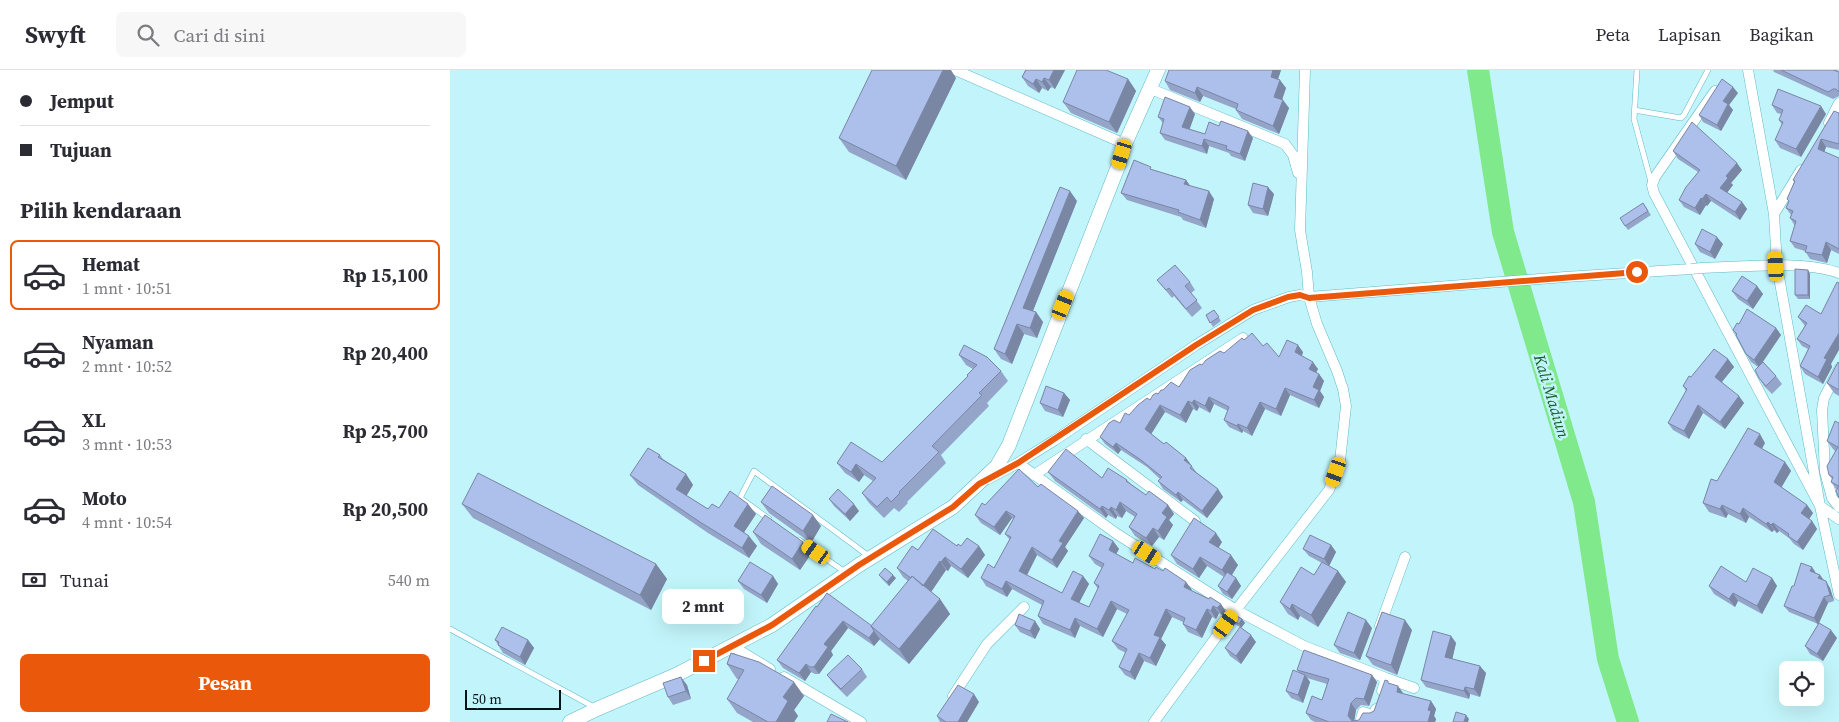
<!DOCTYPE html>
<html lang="id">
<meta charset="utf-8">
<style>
:root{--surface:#fff;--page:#f7f7f7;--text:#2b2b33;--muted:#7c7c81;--line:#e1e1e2;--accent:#ea580c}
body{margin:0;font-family:"Source Serif 4",serif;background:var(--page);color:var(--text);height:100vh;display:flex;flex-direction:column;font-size:19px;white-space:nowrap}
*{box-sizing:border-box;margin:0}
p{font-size:16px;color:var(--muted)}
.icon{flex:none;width:28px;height:28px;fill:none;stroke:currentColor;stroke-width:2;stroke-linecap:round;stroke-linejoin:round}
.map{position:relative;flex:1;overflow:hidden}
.panel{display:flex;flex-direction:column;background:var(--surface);width:450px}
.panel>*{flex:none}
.hud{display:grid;align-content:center;height:110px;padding:0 20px;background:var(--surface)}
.controls{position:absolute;left:1329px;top:591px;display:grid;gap:10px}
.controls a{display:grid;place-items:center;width:45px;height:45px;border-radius:8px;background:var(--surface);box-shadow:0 5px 20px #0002;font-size:25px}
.scale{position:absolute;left:15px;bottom:12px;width:96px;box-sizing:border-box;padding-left:5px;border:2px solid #001518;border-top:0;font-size:14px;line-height:18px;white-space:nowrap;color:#001518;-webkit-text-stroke:4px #c2f5fb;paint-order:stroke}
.end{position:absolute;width:22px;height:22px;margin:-11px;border:6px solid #ea580c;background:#fff;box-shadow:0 0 0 2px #fff}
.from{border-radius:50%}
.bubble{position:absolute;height:35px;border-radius:8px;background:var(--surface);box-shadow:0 5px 20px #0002;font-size:16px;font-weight:700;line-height:35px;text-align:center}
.car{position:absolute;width:15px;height:30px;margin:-15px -8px;border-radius:6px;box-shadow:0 0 4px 1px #0007;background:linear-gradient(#f5c518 24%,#345 0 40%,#f5c518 0 76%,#345 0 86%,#f5c518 0)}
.hud b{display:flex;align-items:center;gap:18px;height:48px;font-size:19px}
.hud b+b{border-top:1px solid var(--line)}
.hud i{width:12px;height:12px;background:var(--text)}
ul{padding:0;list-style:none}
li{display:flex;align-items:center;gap:15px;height:70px;margin:0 10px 8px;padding:0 10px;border:2px solid transparent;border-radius:8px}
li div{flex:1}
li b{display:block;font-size:19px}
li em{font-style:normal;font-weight:700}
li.selected{border-color:var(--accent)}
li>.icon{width:45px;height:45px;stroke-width:1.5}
h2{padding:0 20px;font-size:22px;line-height:60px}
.pay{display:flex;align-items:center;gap:12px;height:55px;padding:0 20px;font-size:19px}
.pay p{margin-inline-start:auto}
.cta{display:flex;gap:10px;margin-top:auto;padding:10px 20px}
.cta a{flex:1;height:58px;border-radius:8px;background:var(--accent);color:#fff;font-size:20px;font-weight:700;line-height:58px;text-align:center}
header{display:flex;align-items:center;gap:30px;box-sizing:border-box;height:70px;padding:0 25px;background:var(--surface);border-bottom:1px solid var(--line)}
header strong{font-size:24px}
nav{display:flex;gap:28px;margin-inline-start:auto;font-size:18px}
.search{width:350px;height:45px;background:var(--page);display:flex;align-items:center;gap:12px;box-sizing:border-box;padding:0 18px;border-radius:8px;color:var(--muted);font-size:19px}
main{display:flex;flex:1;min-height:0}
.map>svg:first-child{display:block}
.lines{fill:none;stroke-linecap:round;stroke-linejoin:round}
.river{stroke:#80e98b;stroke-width:22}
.service-casing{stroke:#60b9c4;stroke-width:6}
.minor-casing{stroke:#60b9c4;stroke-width:11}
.secondary-casing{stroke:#60b9c4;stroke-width:15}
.service{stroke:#fff;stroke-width:5}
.minor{stroke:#fff;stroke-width:10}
.secondary{stroke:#fff;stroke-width:14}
.minor-bridge-casing{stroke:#60b9c4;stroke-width:11;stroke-linecap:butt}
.minor-bridge{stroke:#fff;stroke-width:10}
.wall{fill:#95a5ca}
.shaded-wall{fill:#7986a4}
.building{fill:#adc0eb;stroke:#7986a4}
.route{stroke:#ea580c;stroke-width:6}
.labels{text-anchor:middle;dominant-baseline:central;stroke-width:5;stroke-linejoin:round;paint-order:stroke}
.water-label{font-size:16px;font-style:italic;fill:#175f25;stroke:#c2f5fb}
</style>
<header>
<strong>Swyft</strong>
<div class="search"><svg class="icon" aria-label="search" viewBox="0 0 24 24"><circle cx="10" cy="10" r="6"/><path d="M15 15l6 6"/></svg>Cari di sini</div>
<nav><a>Peta</a><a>Lapisan</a><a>Bagikan</a></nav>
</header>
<main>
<section class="panel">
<div class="hud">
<b><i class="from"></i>Jemput</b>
<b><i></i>Tujuan</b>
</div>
<h2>Pilih kendaraan</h2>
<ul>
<li class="selected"><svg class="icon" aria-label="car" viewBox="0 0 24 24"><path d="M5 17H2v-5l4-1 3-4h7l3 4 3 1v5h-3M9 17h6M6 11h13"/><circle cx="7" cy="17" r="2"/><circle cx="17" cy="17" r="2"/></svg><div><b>Hemat</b><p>1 mnt · 10:51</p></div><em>Rp 15,100</em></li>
<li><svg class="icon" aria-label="car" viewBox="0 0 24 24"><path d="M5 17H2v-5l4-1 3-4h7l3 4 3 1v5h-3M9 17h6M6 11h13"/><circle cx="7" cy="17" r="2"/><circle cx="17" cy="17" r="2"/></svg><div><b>Nyaman</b><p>2 mnt · 10:52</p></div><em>Rp 20,400</em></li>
<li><svg class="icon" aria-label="car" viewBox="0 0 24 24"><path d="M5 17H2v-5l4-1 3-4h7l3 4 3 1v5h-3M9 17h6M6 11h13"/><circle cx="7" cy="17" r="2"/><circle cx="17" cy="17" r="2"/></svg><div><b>XL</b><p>3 mnt · 10:53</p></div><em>Rp 25,700</em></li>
<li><svg class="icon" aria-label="car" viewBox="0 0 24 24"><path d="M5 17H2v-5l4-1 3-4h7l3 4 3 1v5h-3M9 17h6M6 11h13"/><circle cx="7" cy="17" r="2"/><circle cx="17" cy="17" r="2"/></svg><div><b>Moto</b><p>4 mnt · 10:54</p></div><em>Rp 20,500</em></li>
</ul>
<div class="pay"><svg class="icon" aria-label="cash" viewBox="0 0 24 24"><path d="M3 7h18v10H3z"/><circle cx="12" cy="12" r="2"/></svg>Tunai<p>540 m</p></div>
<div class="cta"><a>Pesan</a></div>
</section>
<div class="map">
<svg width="1389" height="652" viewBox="0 0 1389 652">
<rect width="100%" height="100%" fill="#c2f5fb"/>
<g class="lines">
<path class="river" d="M1028 0 1053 162 1134 432 1158 589 1178 652"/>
<defs>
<path id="service" d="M1187 0 1184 49 1201 112
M1184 40 1231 48 1234 45 1258 0
M319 449 290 428 304 401 420 487
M349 470 395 502
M0 559 144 637"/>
<path id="minor" d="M505 0 675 74
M1298 0 1324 144 1327 196 1370 436 1389 525
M701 19 835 74 843 85 848 103
M1265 21 1205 107 1202 115 1204 123 1370 436 1389 449
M1379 53 1389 33
M1324 144 1351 100
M1252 198C1291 197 1352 190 1389 203
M1389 299 1374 328 1372 340 1375 402 1382 428 1389 437
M636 369 745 451
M568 393 667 464 786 540 854 576 936 608 932 621
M584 405 793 268
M538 409 568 393 605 370 746 275 803 240 839 227 850 225 859 227 1115 207 1241 199
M930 556 955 487
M282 576 320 599
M334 607 411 652
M936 608 964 618
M503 626 537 574 574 537
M704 652 786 540 879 420 890 391 896 336 893 319 887 301 867 254 859 227 857 202 850 160 855 0
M910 652 913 642 923 645 926 639"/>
<path id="secondary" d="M120 652 147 639 226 605 322 555 409 495 503 437 547 396 559 375 669 94 675 74 708 0"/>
</defs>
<use href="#service" class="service-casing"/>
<use href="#minor" class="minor-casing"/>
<use href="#secondary" class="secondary-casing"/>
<use href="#service" class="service"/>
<use href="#minor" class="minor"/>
<use href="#secondary" class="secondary"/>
<defs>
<path id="minor-bridge" d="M1241 199 1252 198"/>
</defs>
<use href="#minor-bridge" class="minor-bridge-casing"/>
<use href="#minor-bridge" class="minor-bridge"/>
</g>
<path class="wall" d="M575 0H615L605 19 601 17 598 21 592 18 589 23 578 16 572 7Z
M831 0 828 9 836 18 832 30 839 38 829 64 792 49 786 40V39L753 26 750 32 720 20 715 11Z
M1323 0H1388L1387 2H1389V26L1383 29 1324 2Z
M506 8 456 110 399 82 389 68Z
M678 9 686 21 667 63 621 43 613 32Z
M1288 23 1279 35 1283 40 1271 61 1253 52 1249 45Z
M1322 35 1376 44 1351 87 1330 78 1325 70 1332 55 1329 50 1331 44 1327 43Z
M1389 43V80L1376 77 1374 82 1389 88V184L1381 180 1377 193 1360 189 1355 181 1345 178 1340 171 1345 156 1340 148 1341 145 1336 138 1339 132 1337 129 1344 112 1343 110Z
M745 44 739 59 755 64 803 68 795 91 781 86 779 83 759 76 757 84 715 70 710 63 713 53 708 47Z
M1223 81 1292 100 1281 113 1283 115 1277 123 1292 132 1297 139 1290 150 1261 131 1257 136 1256 135 1250 145 1234 137 1229 130 1248 102 1228 89Z
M703 100 736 110 740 116 764 129 756 158 733 150 731 147 677 130 671 123Z
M824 124 818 146 803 143 798 135Z
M627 131 583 241 586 242 593 252 587 268 574 264 562 294 551 289 544 279Z
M1193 133 1201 145 1178 160 1175 156Z
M1245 174H1273L1265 189 1250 182Z
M1358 200 1360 204V229H1348L1345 225Z
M707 210 740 212 745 220 741 223 752 238 742 247 724 226 722 228Z
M1307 216 1313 224 1303 239 1288 229 1282 221Z
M1356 235 1381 294 1382 297 1373 314 1355 304 1350 296 1358 279 1352 276 1347 269 1355 256 1348 247Z
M764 240 771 251 763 257 756 245Z
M1289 254 1326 258 1331 265 1313 292 1326 306 1332 314 1322 324 1314 316 1309 308 1308 297 1301 292 1296 284 1286 265 1283 260Z
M794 270 813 276 829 287 853 282 852 286 868 299 866 303 869 304 874 311 870 321 874 327 869 338 840 325 831 346 815 339 802 366 793 361 792 363 779 357 774 350 778 341 764 334 760 343 749 337 747 341 743 339 736 353 715 342 701 364 714 374 736 388 747 403 768 419 773 427 757 448 733 430 731 432 713 419 708 411 710 409 697 397 671 380 668 384 655 374 650 367 670 353 679 345 713 320 729 317 752 295 774 283Z
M509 285 551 301 558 311 537 333 539 336 491 385 496 393 457 432 458 433 449 442 444 438 434 448 419 433 412 423 423 411 414 405 409 412 395 403 387 393 432 392 518 306 523 299 516 295Z
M1278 289 1284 297 1272 312 1294 333 1275 359 1253 343 1239 369 1223 360 1218 353 1236 321 1233 316 1241 307Z
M1389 293V326L1384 323 1377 313Z
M614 323 620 330 613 347 595 341 590 333Z
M1389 353V428L1387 420 1381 412 1382 409 1379 405 1385 381 1383 379 1377 371Z
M1315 373 1312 379 1335 392 1341 401 1331 417 1357 435 1363 443 1359 449 1362 451 1367 459 1353 480 1344 474 1339 468 1329 461 1327 463 1324 460 1322 462 1299 447 1296 453 1278 444 1276 448 1259 442 1253 433 1267 411Z
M210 385 213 389 236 404 243 415 236 425 258 439 269 438 306 444 294 462 307 476 299 488 258 463 188 415 180 405Z
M598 402 652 408 677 410 681 414 696 425 718 435 724 444 719 450 723 455 714 470 709 467 702 476 685 466 679 457 685 447 676 441 672 448 667 446 666 449 658 445 656 448 605 411Z
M588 417 634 448 615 477 618 481 607 498 587 485 577 505 612 523 633 506 639 514 629 532 639 537 648 519 644 513 652 498 645 494 639 486 663 471 669 479 666 484 683 493 705 499 736 512 742 521 771 534 776 542 773 546 769 543 766 549 762 547 752 568 738 562 733 554V552L722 547 711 569 716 575 706 596 694 591 685 610 675 605 669 597 676 583 668 579 662 571 677 544 667 539 653 567 630 556 625 568 593 554 588 546 592 535 562 519 557 527 536 516 531 508 544 498 560 470 555 464 563 449 562 448 550 465 531 453 525 445 535 435Z
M379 429 409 441 400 451 384 436Z
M311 432 371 456 361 473 319 443Z
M12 434 206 494 217 509 201 540 23 448Z
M303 462 353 472 361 484 350 500 311 474Z
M772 472 768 478 788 495 781 505 786 508 791 516 782 529 773 524 768 516 774 507 757 496 749 508 727 494 721 485Z
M881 475 886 482 879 496 888 501 896 512 868 557 850 546 848 550 838 544 830 532 864 505 872 493 859 486 853 479Z
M507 476H529L535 485 518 508 501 496 498 501 496 500 481 522 490 529 500 544 459 594 431 571 430 569 424 576 398 558 381 581 383 585 369 604H365L361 602 355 611 333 598 327 590 367 537 422 556 458 511 453 507 447 498 468 480Z
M1366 503 1370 505 1380 518 1384 531 1378 533 1369 553 1387 568 1373 591 1360 584 1355 576 1368 554 1339 542 1334 536 1344 516Z
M429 505 446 508 439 516 432 509Z
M323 506 328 514 317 533 294 519 288 511Z
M1322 508 1327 516 1312 544 1288 531 1285 537 1264 524 1259 516Z
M792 549 795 553 791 558 785 554 782 550Z
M585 551 590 559 585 569 570 562 565 555Z
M922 558 910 590 890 583 884 575Z
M962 560 947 605 923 595 916 586Z
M1001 566 1006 573 1002 589 1036 603 1030 627 1020 624 1019 629 976 617 971 610Z
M45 570H78L84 578 75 595 53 583Z
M806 572 791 594 780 586 775 578Z
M281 583 354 626 344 640 348 646 344 652H303L287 643 277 629 289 609H287L277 594Z
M412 599 417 607 397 627 383 613 377 605Z
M847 600 922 605 927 612 919 636 911 635 906 640 904 651 909 650 924 641 940 614 953 624 981 631 986 639 984 646 986 649 985 652H865L861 650 856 643 872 630 877 614 857 608 860 612 853 633 841 628 836 621 850 603Z
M237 615 241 629 223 635 218 627Z
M529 632 517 652H490L487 646Z"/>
<path class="shaded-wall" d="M493 0H501L506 8 456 110 446 96Z
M604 0H615L605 19 599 10Z
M823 0H831L826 15 821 7Z
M594 8 601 17 598 21 592 12Z
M586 9 592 18 589 23 583 14Z
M678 9 686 21 667 63 659 52Z
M830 10 836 18 830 35 824 27Z
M747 17 753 26 750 32 745 23Z
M1283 17 1288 23 1279 35 1283 40 1271 61 1267 55 1273 31Z
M833 30 839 38 829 64 823 56Z
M1371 36 1376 44 1351 87 1346 79Z
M740 37 745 44 738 64 732 57Z
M798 61 803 68 795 91 790 84Z
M754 69 759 76 757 84 752 76Z
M1371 69 1376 77 1373 86 1368 79Z
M1287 93 1292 100 1281 113 1283 115 1275 125 1270 118 1276 106Z
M736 110 741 117 734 114Z
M818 117 824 124 818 146 813 139Z
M620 121 627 131 580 248 573 238Z
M759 121 764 129 756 158 750 150Z
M1256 124 1261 131 1257 136 1252 129Z
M1251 128 1256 135 1250 145 1245 138Z
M1292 132 1297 139 1290 150 1285 142Z
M1267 167 1273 174 1265 189 1260 182Z
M1376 172 1381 180 1377 193 1372 185Z
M1358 200 1360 204V229L1358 225Z
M1307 216 1313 224 1303 239 1297 231Z
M586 242 593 252 587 268 580 258Z
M567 254 574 264 562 294 555 284Z
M1326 258 1331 265 1309 297 1304 290Z
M1389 263V280L1381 294 1382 297 1373 314 1368 307 1374 288Z
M848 275 853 282 850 290 845 282Z
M1278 289 1284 297 1270 314 1265 307Z
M863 292 868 299 864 306 859 299Z
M869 304 874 311 870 321 874 327 869 338 864 330 863 317Z
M835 318 840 325 831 346 826 339Z
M614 323 620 330 613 347 608 340Z
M1289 326 1294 333 1275 359 1270 352Z
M759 327 764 334 760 343 755 336Z
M744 330 749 337 747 341 742 333Z
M738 331 743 339 736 353 730 345Z
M810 332 815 339 802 366 797 358Z
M710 335 715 342 700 366 695 359Z
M1248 335 1253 343 1239 369 1234 361Z
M788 354 793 361 792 363 787 356Z
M1310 364 1315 373 1309 383 1304 374Z
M666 373 671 380 668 384 663 377Z
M736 388 741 395 734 390Z
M1335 392 1341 401 1330 420 1324 412Z
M406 394 414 405 409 412 401 402Z
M236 404 243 415 234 430 226 419Z
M768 419 773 427 757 448 752 441Z
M728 422 733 430 731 432 726 425Z
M670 432 676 441 672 448 666 440Z
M298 434 306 444 291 467 284 456Z
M404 434 409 441 400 451 395 444Z
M718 435 724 444 719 450 723 455 714 470 708 461 712 443Z
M1272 435 1278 444 1276 448 1270 439Z
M1357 435 1363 443 1357 452 1351 443Z
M652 436 658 445 656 448 650 439Z
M661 437 667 446 666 449 659 440Z
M1293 438 1299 447 1296 453 1290 444Z
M556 441 562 448 550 465 544 457Z
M628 441 634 448 615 477 618 481 607 498 602 490 609 471Z
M363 445 371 456 361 473 353 461Z
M1362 451 1367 459 1353 480 1347 472Z
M1318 452 1324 460 1322 462 1316 454Z
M1323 453 1329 461 1327 463 1321 455Z
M703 458 709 467 702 476 696 468Z
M766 463 772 472 766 482 759 472Z
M299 466 307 476 299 488 292 478Z
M663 471 669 479 664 488 659 480Z
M353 472 361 484 350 500 342 489Z
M881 475 886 482 879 496 874 489Z
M529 476 535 485 518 508 511 499Z
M582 477 587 485 575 509 569 501Z
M781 485 788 495 779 510 772 500Z
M495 487 501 496 498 501 491 492Z
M750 487 757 496 749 508 743 499Z
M490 491 496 500 479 525 473 516Z
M206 494 217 509 201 540 190 525Z
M1362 497 1366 503 1360 501Z
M888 501 896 512 868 557 861 545Z
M443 505 446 508 439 516 437 512Z
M1370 505 1374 511 1368 508Z
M323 506 328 514 317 533 311 525Z
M633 506 639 514 627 537 621 529Z
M786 508 791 516 782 529 777 522Z
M1322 508 1327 516 1312 544 1307 536Z
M556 511 562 519 557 527 552 519Z
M1376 511 1380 518 1384 531 1380 525Z
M736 512 742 520 739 525 734 517Z
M1283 523 1288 531 1285 537 1279 529Z
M1374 527 1378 533 1368 555 1364 548Z
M490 529 500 544 459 594 449 579Z
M661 531 667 539 653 567 647 559Z
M771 534 776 542 773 546 767 538Z
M842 534 850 546 848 550 840 539Z
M763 536 769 543 766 549 761 541Z
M716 539 722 547 711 569 716 575 706 596 700 588 704 565Z
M757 539 762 547 752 568 746 560Z
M625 548 630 556 625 568 620 560Z
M792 549 795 553 791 558 789 554Z
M916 550 922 558 910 590 904 583Z
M955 550 962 560 947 605 941 595Z
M393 551 398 558 381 581 383 585 369 604 364 597 374 574Z
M585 551 590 559 585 569 580 561Z
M1381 560 1387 568 1373 591 1367 584Z
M424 561 430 569 424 576 419 568Z
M801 565 806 572 791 594 786 586Z
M1001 566 1006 573 1001 595 995 587Z
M78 570 84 578 75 595 70 587Z
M689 583 694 591 685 610 680 602Z
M356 594 361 602 355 611 349 603Z
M1030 596 1036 603 1030 627 1024 619Z
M855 605 860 612 853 633 848 625Z
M922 605 927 612 919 636 914 629Z
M231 607 237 615 241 629 236 621Z
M344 612 354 626 344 640 348 646 344 652H326L333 627Z
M948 616 953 623 952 629 947 622Z
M1015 617 1020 624 1019 629 1014 621Z
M524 624 529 632 517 652H508Z
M981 631 986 639 984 646 986 649 985 652H978V640Z
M901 633 906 640 904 652 898 646Z
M1016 645 1019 649 1018 652H1014Z"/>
<path class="building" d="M422 0H493L446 96 389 68Z
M576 0H604L599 10 594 8 592 12 586 9 583 14 572 7Z
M627 0H656L678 9 659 52 613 32Z
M719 0H823L821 7 830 10 824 27 833 30 823 56 786 40 788 34 747 17 745 23 715 11Z
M1331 0H1383L1389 2V22L1386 19H1383L1378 22Z
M1272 9 1283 17 1273 31 1278 34 1267 55 1249 45Z
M1328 19 1371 36 1346 79 1325 70 1333 52 1329 50 1333 40 1322 35Z
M715 27 740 37 732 57 755 64 759 52 769 56 771 51 798 61 790 84 776 79 777 76 754 69 752 76 710 63 714 49 708 47Z
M1384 41 1389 43V74L1371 69 1368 79 1389 88V179L1376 172 1372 185 1355 182 1357 176 1340 171 1346 151 1340 148 1343 141 1336 138 1339 131 1337 129 1345 111 1343 110Z
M1242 52 1287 93 1276 106 1278 108 1270 118 1292 132 1285 142 1256 124 1252 129 1251 128 1245 138 1229 130 1236 117 1250 100 1223 81Z
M684 90 701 97 700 99 736 110 734 114 759 121 750 150 728 142 729 140 671 123Z
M803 113 818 117 813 139 798 135Z
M610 117 620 121 573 238 586 242 580 258 567 254 555 284 544 279Z
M1193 133 1198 141 1175 156 1170 148Z
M1252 159 1267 167 1260 182 1245 174Z
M725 195 740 212 735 216 747 230 736 239 719 218 716 220 707 210Z
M1345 199 1358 200V225H1345Z
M1292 206 1307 216 1297 231 1282 221Z
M1387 212 1389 213V263L1374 288 1377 289 1368 307 1350 296 1360 276 1347 269 1357 253 1348 247 1356 235 1371 244Z
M1297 239 1326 258 1304 290 1296 284 1286 265 1287 264 1283 260 1287 253 1289 254Z
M764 240 769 247 760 253 756 245Z
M802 263 813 276 817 273 829 287 837 270 848 275 845 282 863 292 859 299 869 304 863 317 869 320 864 330 835 318 826 339 810 332 797 358 788 354 787 356 774 350 779 337 759 327 755 336 744 330 742 333 738 331 730 345 710 335 695 359 714 374 716 372 736 388 734 390 742 396 740 398 768 419 752 441 728 422 726 425 708 411 712 407 691 390 666 373 663 377 650 367 659 353 664 350 670 353 675 343 679 345 688 335 697 328 700 330 703 325 706 323 708 324 711 320H713L721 312 729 317 740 300 750 294 752 295 756 290 770 281 774 283 792 268 794 270Z
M514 275 537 287 551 301 529 323 532 325 482 376 489 382 449 422 450 423 441 432 437 427 427 437 412 423 426 408 406 394 401 402 387 393 401 372 432 392 518 306 517 305 527 295 509 285Z
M1264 279 1278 289 1265 307 1289 326 1270 352 1248 335 1234 361 1218 353 1237 319 1233 316 1239 306 1241 307Z
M1313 292 1326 306 1316 316 1309 308 1305 300Z
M1388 292 1389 293V320L1377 313Z
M596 316 614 323 608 340 590 333Z
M1385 351 1389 353V428L1386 421 1389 416 1381 412 1383 407 1379 405 1377 396 1388 377 1377 371Z
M1298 358 1310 364 1304 374 1335 392 1324 412 1357 435 1351 443 1362 451 1347 472 1338 466 1339 464 1323 453 1321 455 1318 452 1316 454 1293 438 1290 444 1272 435 1270 439 1253 433 1261 409 1267 411Z
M198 378 210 385 208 387 236 404 226 419 258 439 262 434 269 438 280 421 298 434 284 456 299 466 292 478 250 452 180 405Z
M616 379 652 408 658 398 677 410 676 411 696 425 699 421 718 435 712 443 717 447 708 461 703 458 696 468 679 457 687 444 670 432 666 440 661 437 659 440 652 436 650 439 598 402Z
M569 399 588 417 591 414 628 441 609 471 613 473 602 490 582 477 569 501 612 523 623 501 633 506 621 529 639 537 649 516 644 513 654 494 639 486 650 464 663 471 659 480 683 493 685 488 705 499 706 497 713 501 715 498 736 512 734 517 759 529 760 527 771 534 767 538 763 536 761 541 757 539 746 560 733 554 735 548 716 539 704 565 710 567 700 588 689 583 680 602 669 597 677 579 662 571 679 540 661 531 647 559 625 548 620 560 588 546 594 531 556 511 552 519 531 508 538 494 544 498 561 467 555 464 565 446 556 441 544 457 525 445 532 433 535 435Z
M28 403 206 494 190 525 12 434Z
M322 416 363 445 353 461 311 432Z
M388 419 404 434 395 444 379 429Z
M315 445 353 472 342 489 303 462Z
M744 448 766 463 759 472 781 485 772 500 750 487 743 499 721 485Z
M483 459 507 476 508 474 511 476 517 468 529 476 511 499 495 487 491 492 490 491 473 516 462 506 461 508 447 498 462 476 468 480Z
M860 465 881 475 874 489 853 479Z
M300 492 323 506 311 525 288 511Z
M872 492 888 501 861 545 842 534 840 539 830 532 851 497 864 505Z
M1351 493 1362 497 1360 501 1370 505 1368 508 1376 511 1380 525 1374 527 1364 548 1334 536 1342 516H1344Z
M1271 496 1296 512 1303 498 1322 508 1307 536 1283 523 1279 529 1259 516Z
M435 498 443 505 437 512 429 505Z
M777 502 786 508 777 522 768 516Z
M462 506 490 529 449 579 421 556Z
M377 523 422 556H421L424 561 419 568 393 551 374 574 378 577 364 597H360L356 594 349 603 327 590 366 536 367 537Z
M898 542 916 550 904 583 884 575Z
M932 542 955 550 941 595 916 586Z
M569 544 585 551 580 561 565 555Z
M785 545 792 549 789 554 782 550Z
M1369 553 1381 560 1367 584 1355 576Z
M52 557 78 570 70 587 48 575 49 572 45 570Z
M790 557 801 565 786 586 775 578Z
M983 561 1001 566 995 587 1030 596 1024 619 1015 617 1014 621 971 610Z
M854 580 922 605 914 629 906 628 901 633 898 646 902 651 909 650 913 643H920L924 641 935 610 938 611V613L948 616 947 622 981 631 978 640 981 641 978 652H879L856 643 862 626 872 630 879 609 847 600Z
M281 583 309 592 344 612 333 627 338 631 326 652H318L277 629 294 600 277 594Z
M398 585 412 599 391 619 377 605Z
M843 600 855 605 848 625 836 621Z
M231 607 236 621 218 627 213 613Z
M508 615 524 624 508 652H496L487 646Z
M1006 642 1016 645 1014 652H1003Z
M381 644 398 652H377Z"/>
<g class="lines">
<path class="route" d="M254 591 322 555 409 495 503 437 529 414 568 393 746 275 803 240 838 227 850 225 859 228 1187 202"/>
</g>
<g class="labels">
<g class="water-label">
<text transform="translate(1102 326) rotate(73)">Kali Madiun</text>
</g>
</g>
</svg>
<div class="controls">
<a><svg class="icon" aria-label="locate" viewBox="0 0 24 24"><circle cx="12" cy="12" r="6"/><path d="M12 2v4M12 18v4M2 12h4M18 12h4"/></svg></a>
</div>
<div class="scale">50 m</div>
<i class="end from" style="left:1187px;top:202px"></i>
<i class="end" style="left:254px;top:591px"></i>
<div class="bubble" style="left:212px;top:519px;width:82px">2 mnt</div>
<i class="car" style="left:672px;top:84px;rotate:197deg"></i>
<i class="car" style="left:1326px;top:196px;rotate:357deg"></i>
<i class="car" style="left:613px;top:235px;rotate:22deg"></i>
<i class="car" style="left:886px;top:402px;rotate:199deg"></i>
<i class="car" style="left:366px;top:482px;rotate:305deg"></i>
<i class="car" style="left:697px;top:483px;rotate:123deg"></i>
<i class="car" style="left:776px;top:554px;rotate:36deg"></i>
</div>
</main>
